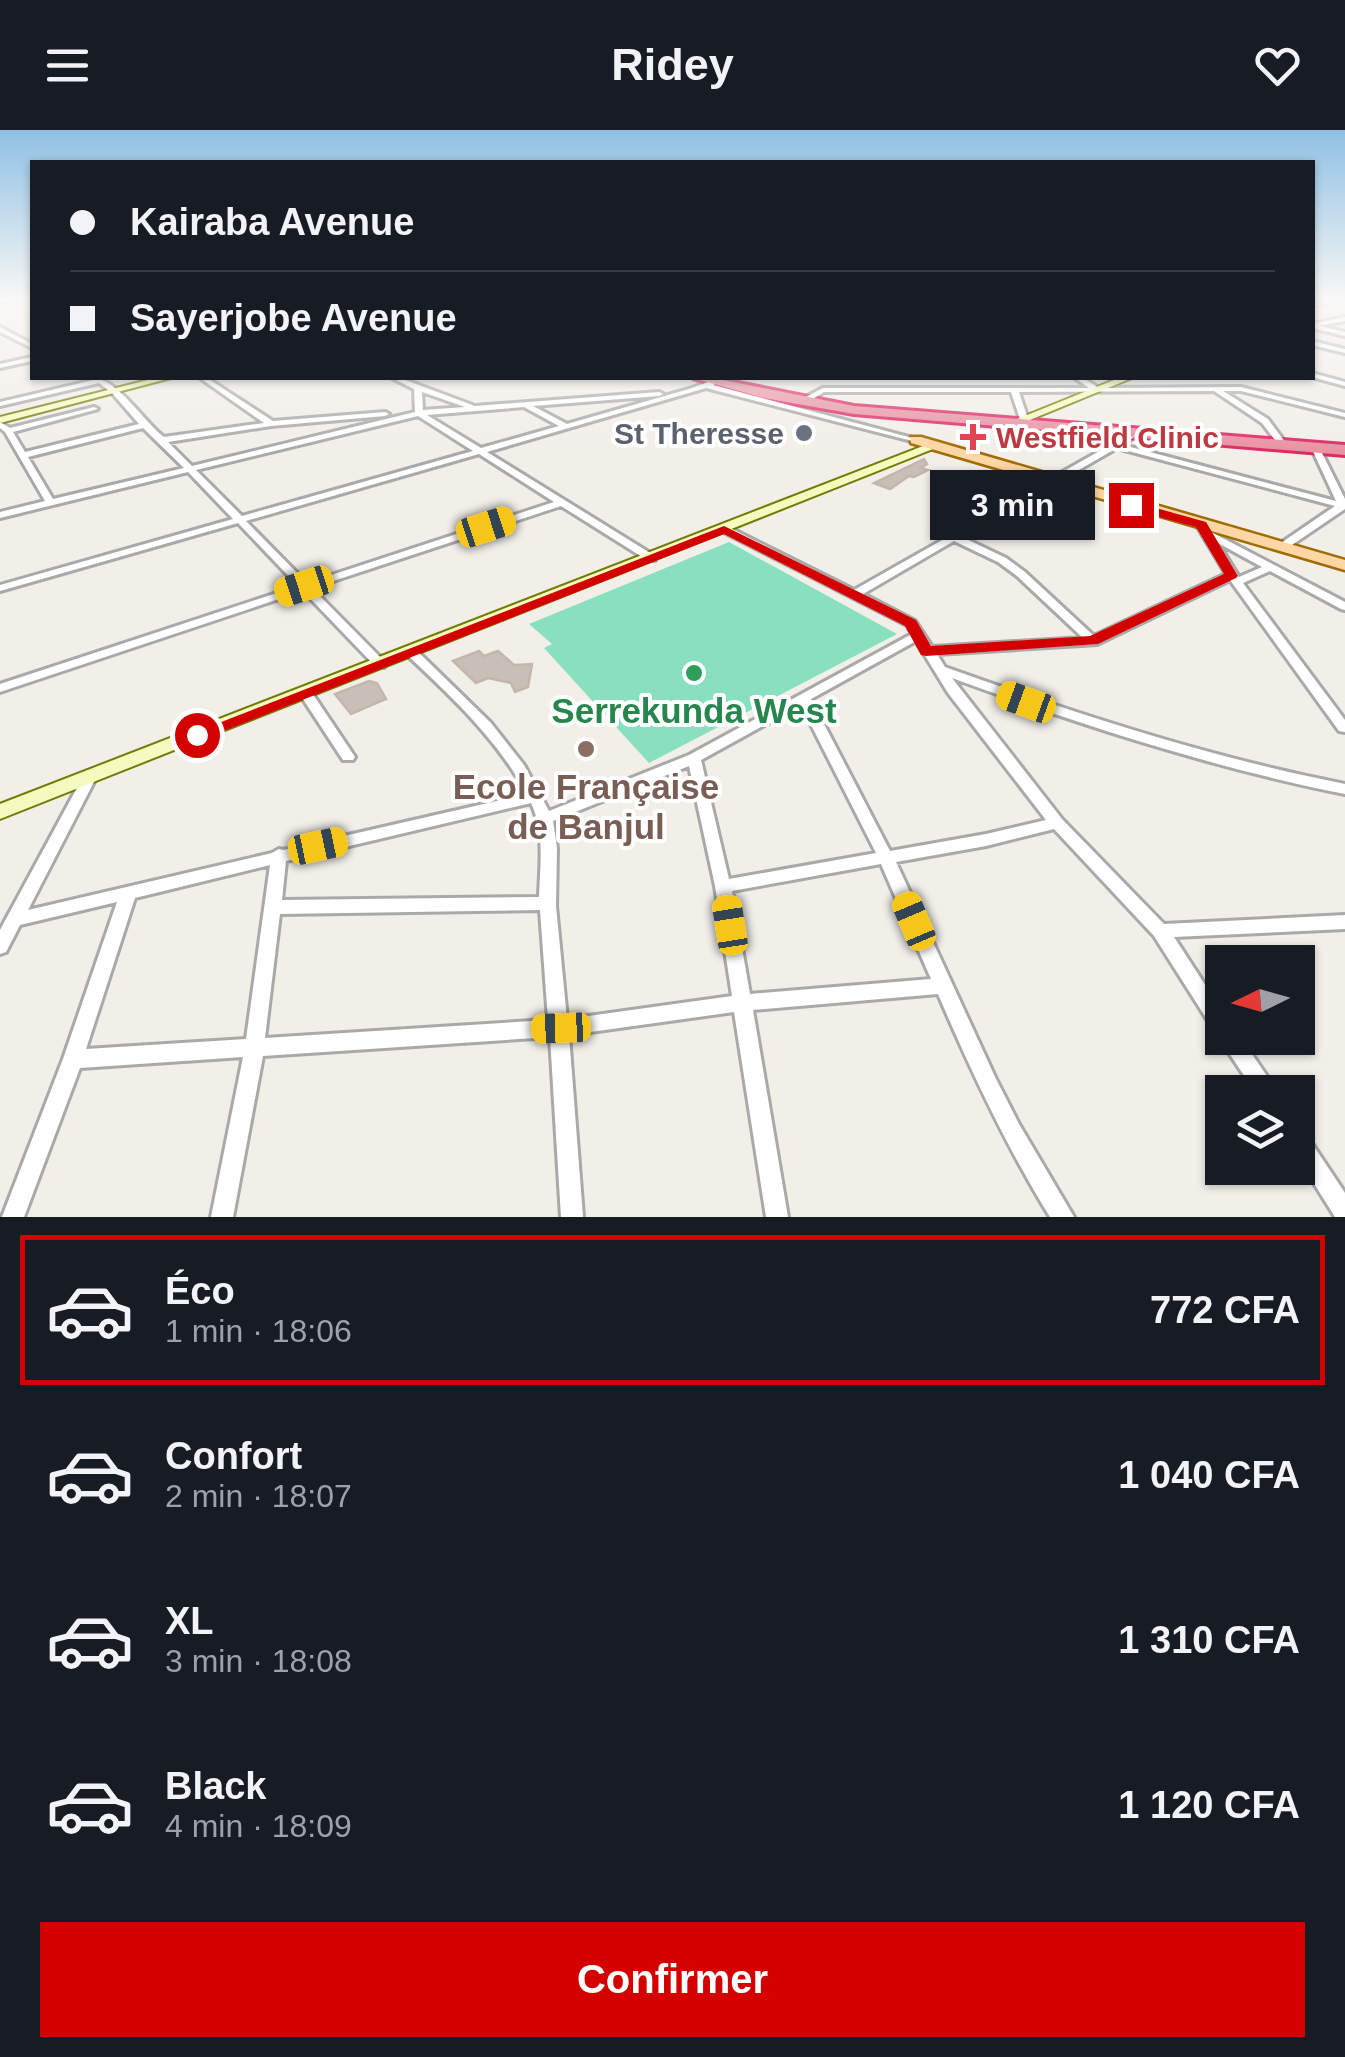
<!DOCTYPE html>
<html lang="fr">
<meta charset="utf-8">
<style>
:root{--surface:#171b24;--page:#20242c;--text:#f1f3f6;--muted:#9ea1a6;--line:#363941;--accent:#d40000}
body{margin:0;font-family:Helvetica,sans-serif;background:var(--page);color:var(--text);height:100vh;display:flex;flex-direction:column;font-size:38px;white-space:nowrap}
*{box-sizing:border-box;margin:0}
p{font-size:32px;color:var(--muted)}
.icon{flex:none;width:55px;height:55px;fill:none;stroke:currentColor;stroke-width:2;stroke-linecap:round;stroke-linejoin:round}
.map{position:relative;height:1087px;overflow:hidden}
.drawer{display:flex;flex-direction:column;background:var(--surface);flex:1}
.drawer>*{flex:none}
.top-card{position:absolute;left:30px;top:30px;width:1285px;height:220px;border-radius:0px;box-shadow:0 2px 8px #0004;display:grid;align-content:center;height:220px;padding:0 40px;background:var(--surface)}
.needle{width:65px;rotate:265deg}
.controls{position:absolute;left:1205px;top:815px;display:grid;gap:20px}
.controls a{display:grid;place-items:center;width:110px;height:110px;border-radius:0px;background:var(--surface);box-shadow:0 2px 8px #0004;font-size:50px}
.end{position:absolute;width:45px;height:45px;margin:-22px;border:12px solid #d40000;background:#fff;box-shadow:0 0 0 5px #fff}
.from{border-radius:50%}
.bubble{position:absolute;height:70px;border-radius:0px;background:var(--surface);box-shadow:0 2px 8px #0004;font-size:32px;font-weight:700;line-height:70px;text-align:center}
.car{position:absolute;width:30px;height:60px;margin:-30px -15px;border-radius:12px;box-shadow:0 0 8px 2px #0007;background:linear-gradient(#f5c518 24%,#345 0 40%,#f5c518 0 76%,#345 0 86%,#f5c518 0)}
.top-card b{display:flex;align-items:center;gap:35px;height:95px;font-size:38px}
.top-card b+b{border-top:2px solid var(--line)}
.top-card i{width:25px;height:25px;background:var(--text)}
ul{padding:18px 0 0;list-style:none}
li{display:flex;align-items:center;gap:30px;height:150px;margin:0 20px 15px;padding:0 20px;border:5px solid transparent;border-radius:0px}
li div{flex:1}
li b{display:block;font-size:38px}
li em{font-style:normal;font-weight:700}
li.current{border-color:var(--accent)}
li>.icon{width:90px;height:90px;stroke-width:1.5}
.primary-button{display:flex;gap:20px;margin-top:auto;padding:20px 40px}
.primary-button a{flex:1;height:115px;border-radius:0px;background:var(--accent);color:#fff;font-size:40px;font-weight:700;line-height:115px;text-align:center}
header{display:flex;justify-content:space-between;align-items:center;height:130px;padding:0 40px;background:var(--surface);font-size:45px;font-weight:700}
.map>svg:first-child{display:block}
.pitch{fill:#88e0be}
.building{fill:#c7bfb8;stroke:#c4b6ab;stroke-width:2.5}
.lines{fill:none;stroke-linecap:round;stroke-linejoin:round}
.street-casing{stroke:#a9a9a9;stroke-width:6}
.secondary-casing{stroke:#707d05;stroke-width:4}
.primary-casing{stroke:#a06b00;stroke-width:5}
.highway-casing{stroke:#dc2a67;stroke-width:6}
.street{fill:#fff;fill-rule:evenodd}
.secondary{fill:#f7fabf;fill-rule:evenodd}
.primary{fill:#fcd6a4;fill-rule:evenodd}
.highway{fill:#e892a2;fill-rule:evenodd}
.route{fill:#d40000}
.worship-dot{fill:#6b7280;stroke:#fff;stroke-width:4}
.health-dot{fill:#e0444e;stroke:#fff;stroke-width:4}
.leisure-dot{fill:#2e9e5b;stroke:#fff;stroke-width:4}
.education-dot{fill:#8d6e63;stroke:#fff;stroke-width:4}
.labels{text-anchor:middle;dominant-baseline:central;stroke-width:8;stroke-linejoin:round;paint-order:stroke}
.far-worship-label{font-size:30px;font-weight:bold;fill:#5b616d;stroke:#fff;text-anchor:end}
.far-health-label{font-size:30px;font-weight:bold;fill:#be3a42;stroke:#fff;text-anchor:start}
.leisure-label{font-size:35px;font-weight:bold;fill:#27864d;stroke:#fff}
.education-label{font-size:35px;font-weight:bold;fill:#785e54;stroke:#fff}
</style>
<header><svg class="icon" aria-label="menu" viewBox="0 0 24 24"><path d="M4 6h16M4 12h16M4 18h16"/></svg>Ridey<svg class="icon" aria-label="heart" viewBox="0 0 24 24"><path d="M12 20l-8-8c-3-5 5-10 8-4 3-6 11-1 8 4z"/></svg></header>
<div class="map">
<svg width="1345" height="1087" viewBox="0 0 1345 1087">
<rect width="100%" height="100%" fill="#f2efe9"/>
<path class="pitch" d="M729 412 897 504 649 633 544 518 552 514 529 494Z"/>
<path class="building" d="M924 329 927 334 921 338 928 340 914 347 909 346 890 359 874 353Z
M479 521 484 526 498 521 514 535 532 534 528 557 515 562 511 553 488 548 476 553 453 531Z
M369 551 377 553 386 569 351 584 335 564Z"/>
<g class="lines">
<defs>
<path id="street" d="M1345 187V191L1319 196 1345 202V206L1312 198V194Z
M0 197 32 214V218L0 202Z
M1312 211 1345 219V223L1312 215Z
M32 227V231L0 238V234Z
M1312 243 1345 252V256L1312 247Z
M93 248C118 249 143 291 164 307L264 293 200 248H207L273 291 385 282 389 284 385 286 271 296 168 312 192 336 415 282 414 259 392 248H400L475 276 659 262 663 264 659 266 533 276 567 294 689 259 719 248H727L713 255 920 310 916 312 706 258 487 322 655 426V430H647L561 376 312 458 384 531 386 534 384 537H376L303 461 0 562V554L298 456 238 393 0 461V455L233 389 188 342 0 388V382L45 371 5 302 0 298V292L10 298 94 277 98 279 13 302 25 322 139 294 112 263 99 253 0 276V272L94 250ZM422 262 465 277 423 280ZM524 277 559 296 481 318 427 285ZM418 286 473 321 242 386 196 340ZM143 298 184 338 53 369 28 327ZM479 324 554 372 307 453 246 391Z
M1075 248H1083L1099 258 1241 257 1345 283V287L1241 261H1223L1268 289 1285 312 1281 314H1278L1262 293 1214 261 1019 262 1028 289 1024 291 1020 289 1011 262H824L811 270 804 268 823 258H1089Z
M1128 298 1135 300 1134 307 1123 315 1336 371 1311 317 1318 315 1345 369V379L1286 419H1278V415L1335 376 1117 318 962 407 1006 428 1025 442 1094 506 1226 444 1196 394 1201 391 1204 392 1211 402 1345 472V480L1341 479 1270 441 1243 453 1345 590V602L1339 601 1230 450 1097 514 937 524 945 537C1077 584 1208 627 1345 654V664C1210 637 1081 595 952 548L1062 689 1164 794 1345 785V799L1174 807 1222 881V908H1241L1273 955 1276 962H1255L1223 914 1220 908 1222 904 1215 902 1154 806 1054 699 986 716 896 732 996 949 1019 994 1074 1087H1050C1006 1016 971 941 938 864L753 880 788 1087H766L734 882 569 905 583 1087H561L550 907 263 926 233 1087H211L243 927 80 938 24 1087H2L63 929 117 772 20 795 6 822 0 824V800L84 645H94L96 648 28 780 272 723 279 719 283 720 527 664C497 609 451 566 406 524L404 521 406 518H414L491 593 524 635 549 681 689 625 912 504 907 495 722 401V397H728L854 460 1126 306ZM954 411 998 432 1017 446 1083 508 932 517 915 491 863 464ZM1218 413 1262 437 1239 447ZM916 511 948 563 1046 690 986 704 890 721 811 569ZM801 575 876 723 729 749 701 630ZM689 636 715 756 732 866 567 889 556 776 557 718 553 691ZM531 673C545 703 540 734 539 767L282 770 286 731ZM881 734 931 849 750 864 732 761ZM270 735 246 909 86 919 135 768ZM540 780 548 890 265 908 280 784Z
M305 559 310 560 353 624 355 627 353 630H343L299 563Z
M1298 1000 1305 1003 1345 1063V1087H1335L1298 1028Z"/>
<path id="secondary" d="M0 170H11L0 173Z
M1322 170H1332L1312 178V173Z
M156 248H171L0 293V287Z
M1119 248H1132L1020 294 1010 292Z
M923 316 933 319 0 689V674Z"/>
<path id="primary" d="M911 307H921L1345 430V440L911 313Z"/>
<path id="highway" d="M693 248H713L854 276 1345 315V325L854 284 764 268Z"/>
</defs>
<use href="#street" class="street-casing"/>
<use href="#secondary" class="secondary-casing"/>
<use href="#primary" class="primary-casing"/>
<use href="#highway" class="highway-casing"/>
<use href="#street" class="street"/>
<use href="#secondary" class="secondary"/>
<use href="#primary" class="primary"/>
<use href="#highway" class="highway"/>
</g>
<linearGradient id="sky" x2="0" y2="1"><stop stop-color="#8fc0e4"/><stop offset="0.53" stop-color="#f9f8f5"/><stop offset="1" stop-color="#f9f8f5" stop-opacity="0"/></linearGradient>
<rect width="1345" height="322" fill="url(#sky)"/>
<path class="route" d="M1131 371 1206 392 1238 446 1236 448 1098 514 926 526 921 525 905 496 724 404 203 609 197 611 188 605 724 396 916 490 931 516 1090 506 1224 444 1196 397 1126 378Z"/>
<circle class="worship-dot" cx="804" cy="303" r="10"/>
<path class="health-dot" d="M968 292h10v10h10v10h-10v10h-10v-10h-10v-10h10z"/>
<circle class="leisure-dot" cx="694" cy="543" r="10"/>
<circle class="education-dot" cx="586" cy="619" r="10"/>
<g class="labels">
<g class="far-worship-label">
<text x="784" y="303">St Theresse</text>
</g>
<g class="far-health-label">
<text x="996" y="307">Westfield Clinic</text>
</g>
<g class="leisure-label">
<text x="694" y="580">Serrekunda West</text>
</g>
<g class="education-label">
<text x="586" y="656">Ecole Française<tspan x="586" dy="40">de Banjul</tspan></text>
</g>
</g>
</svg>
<div class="controls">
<a><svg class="needle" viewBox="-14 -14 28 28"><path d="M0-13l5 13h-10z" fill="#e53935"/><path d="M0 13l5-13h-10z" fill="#9ea1a6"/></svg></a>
<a><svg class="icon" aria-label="layers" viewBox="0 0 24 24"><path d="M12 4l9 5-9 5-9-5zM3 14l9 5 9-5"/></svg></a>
</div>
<i class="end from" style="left:197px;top:605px"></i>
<i class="end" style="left:1131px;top:375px"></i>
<div class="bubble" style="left:930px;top:340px;width:165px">3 min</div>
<i class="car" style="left:486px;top:397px;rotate:72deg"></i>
<i class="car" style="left:304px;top:456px;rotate:252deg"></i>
<i class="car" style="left:1026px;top:572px;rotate:290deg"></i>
<i class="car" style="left:318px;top:716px;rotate:78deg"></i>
<i class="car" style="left:914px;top:791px;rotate:337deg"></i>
<i class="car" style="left:730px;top:795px;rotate:351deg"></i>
<i class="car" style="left:561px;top:898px;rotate:268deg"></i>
<div class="top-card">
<b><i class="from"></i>Kairaba Avenue</b>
<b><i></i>Sayerjobe Avenue</b>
</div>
</div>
<section class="drawer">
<ul>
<li class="current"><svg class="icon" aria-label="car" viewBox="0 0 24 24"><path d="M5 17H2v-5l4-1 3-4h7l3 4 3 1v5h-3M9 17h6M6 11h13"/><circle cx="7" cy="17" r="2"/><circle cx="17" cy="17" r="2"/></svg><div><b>Éco</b><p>1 min · 18:06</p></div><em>772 CFA</em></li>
<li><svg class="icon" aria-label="car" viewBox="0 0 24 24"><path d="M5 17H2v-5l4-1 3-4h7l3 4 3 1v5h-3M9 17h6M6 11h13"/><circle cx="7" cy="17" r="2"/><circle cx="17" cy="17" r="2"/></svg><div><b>Confort</b><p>2 min · 18:07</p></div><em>1 040 CFA</em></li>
<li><svg class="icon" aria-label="car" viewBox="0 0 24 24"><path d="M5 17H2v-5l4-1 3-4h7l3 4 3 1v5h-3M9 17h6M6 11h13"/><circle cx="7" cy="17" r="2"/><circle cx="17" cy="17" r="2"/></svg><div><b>XL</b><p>3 min · 18:08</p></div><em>1 310 CFA</em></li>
<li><svg class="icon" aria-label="car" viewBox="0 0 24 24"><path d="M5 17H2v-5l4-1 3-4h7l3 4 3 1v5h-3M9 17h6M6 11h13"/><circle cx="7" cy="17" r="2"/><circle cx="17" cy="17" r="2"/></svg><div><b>Black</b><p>4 min · 18:09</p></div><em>1 120 CFA</em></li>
</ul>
<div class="primary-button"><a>Confirmer</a></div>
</section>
